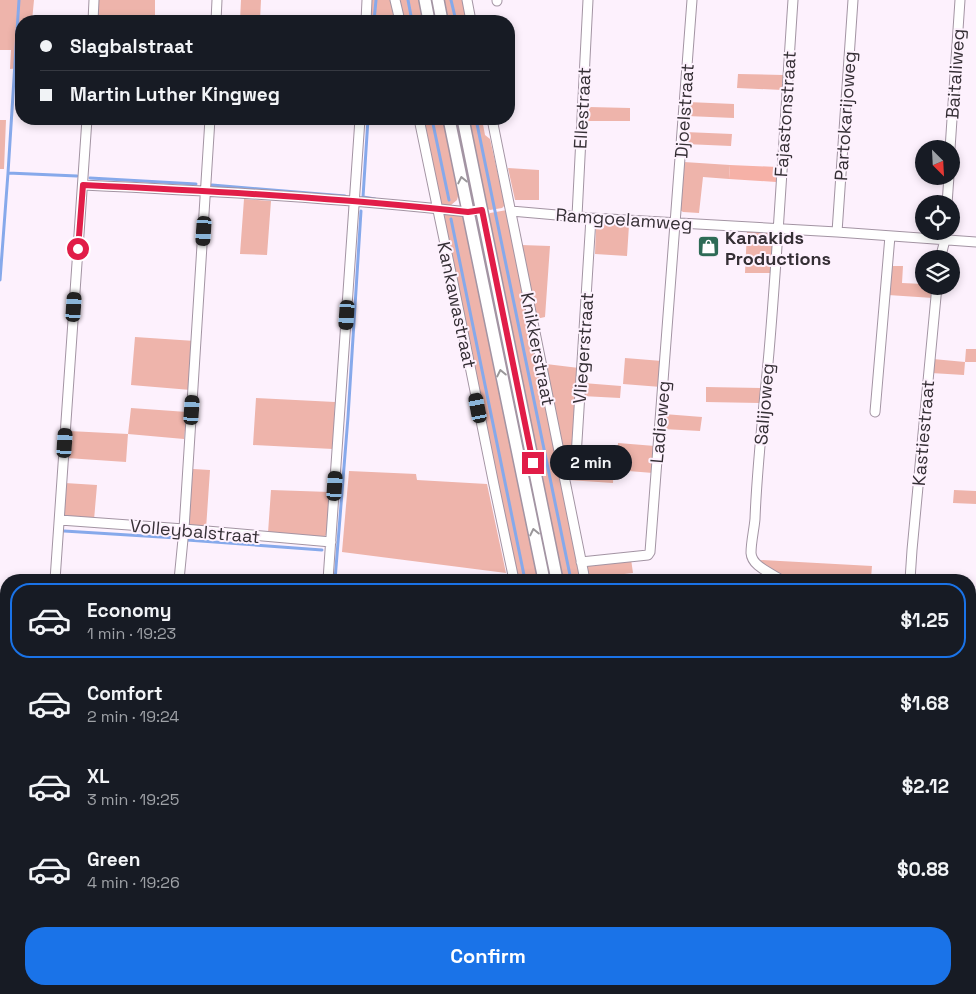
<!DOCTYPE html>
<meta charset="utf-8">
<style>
:root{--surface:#171b24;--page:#20242c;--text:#f1f3f6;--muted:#9ea1a6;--line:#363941;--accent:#1a73e8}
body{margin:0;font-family:"Space Grotesk",sans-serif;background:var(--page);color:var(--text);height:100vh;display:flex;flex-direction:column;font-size:19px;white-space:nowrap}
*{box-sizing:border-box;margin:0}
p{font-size:16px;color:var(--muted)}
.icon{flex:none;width:28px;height:28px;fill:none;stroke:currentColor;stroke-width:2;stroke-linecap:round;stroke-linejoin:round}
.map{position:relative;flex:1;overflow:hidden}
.details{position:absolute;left:0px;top:574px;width:976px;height:421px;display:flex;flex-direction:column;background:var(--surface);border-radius:20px 20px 0 0;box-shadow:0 2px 8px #0003}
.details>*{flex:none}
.hud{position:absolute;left:15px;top:15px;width:500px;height:110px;border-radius:20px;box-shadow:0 2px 8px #0003;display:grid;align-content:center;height:110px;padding:0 25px;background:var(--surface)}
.needle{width:32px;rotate:156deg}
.controls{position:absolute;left:915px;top:140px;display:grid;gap:10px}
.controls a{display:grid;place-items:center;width:45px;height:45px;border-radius:50%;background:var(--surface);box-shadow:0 2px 8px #0003;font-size:25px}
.end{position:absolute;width:22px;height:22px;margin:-11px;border:6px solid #e11d48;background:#fff;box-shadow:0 0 0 2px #fff}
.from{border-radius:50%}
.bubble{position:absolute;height:35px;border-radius:18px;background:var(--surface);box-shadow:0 2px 8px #0003;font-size:16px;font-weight:700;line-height:35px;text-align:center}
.car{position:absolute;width:15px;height:30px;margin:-15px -8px;border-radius:6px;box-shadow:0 0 4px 1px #0007;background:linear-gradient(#222 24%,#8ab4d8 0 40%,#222 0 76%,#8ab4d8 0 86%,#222 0)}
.hud b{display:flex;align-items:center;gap:18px;height:48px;font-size:19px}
.hud b+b{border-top:1px solid var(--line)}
.hud i{width:12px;height:12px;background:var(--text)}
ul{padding:9px 0 0;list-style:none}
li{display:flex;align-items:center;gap:15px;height:75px;margin:0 10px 8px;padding:0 15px;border:2px solid transparent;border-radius:20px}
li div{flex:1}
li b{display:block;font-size:19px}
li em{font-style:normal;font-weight:700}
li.current{border-color:var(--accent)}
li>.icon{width:45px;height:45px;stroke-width:1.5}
.action{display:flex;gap:10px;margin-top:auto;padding:10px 25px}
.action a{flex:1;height:58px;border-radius:20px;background:var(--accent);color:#fff;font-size:20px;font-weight:700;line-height:58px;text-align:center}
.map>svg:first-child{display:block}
.green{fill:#eeb4ab}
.forest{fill:#f6b1a7}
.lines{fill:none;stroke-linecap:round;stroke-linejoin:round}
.stream{stroke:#86a9eb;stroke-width:3}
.minor-casing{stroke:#a394a3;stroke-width:11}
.major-casing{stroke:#a394a3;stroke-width:14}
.minor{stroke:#fff;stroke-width:9}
.major{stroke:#fff;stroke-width:11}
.oneway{stroke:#9a979a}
.route{stroke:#e11d48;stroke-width:6}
.labels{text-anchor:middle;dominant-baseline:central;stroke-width:4;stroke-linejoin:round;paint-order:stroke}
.street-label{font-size:18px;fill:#352f35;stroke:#fdf1fd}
.poi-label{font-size:18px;font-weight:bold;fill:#352f35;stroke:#fdf1fd;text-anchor:start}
</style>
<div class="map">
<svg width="976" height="994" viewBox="0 0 976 994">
<rect width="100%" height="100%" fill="#fdf1fd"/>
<path class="green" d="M0 0H34L32 21H21V68L10 69 11 50H0Z
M97 0H155V21H96Z
M241 0H261L260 21H240Z
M371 0H391L394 21H370Z
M399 0H420L424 21H403Z
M442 0H463L467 21H447Z
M738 74 783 75 782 90 737 88Z
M688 102 734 104V118L687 116Z
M589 107 630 108V121H588Z
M422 119H444L459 193 457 200 451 205H443L439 202Z
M453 119H460L475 203H472Z
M466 119H482L485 135 490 139 505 205 502 208 490 210 485 207Z
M0 120H6L4 169H0Z
M685 132 732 134 731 146 685 144Z
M684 162 730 165 729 179 703 177 699 213 683 212 680 210Z
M508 168 539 170V200H515Z
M244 199 271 201 267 255 240 254Z
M507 210 580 580H561L488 217 490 213Z
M447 214C455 214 461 214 467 221L539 580H518L496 482 443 216Z
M476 222 480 223 553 580H547L474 223Z
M596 224 629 225 627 256 595 254Z
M747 232C756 232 768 230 774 237L771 273H745Z
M521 245 550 246 545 317 536 319Z
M889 266H903L902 283 924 284V286H933V298L888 295Z
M135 337 195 341 191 390 131 385Z
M966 349H976V362H965L964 375 931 373 933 359 965 362Z
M625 358 662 361 661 387 623 384Z
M546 364 579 368 573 456 566 463Z
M583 383 621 386 620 398 582 396Z
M706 387 761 388 760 403 706 402Z
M256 398 335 402 333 449 253 445Z
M131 408 187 412 184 439 128 434 126 462 67 458 69 431 128 434Z
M664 414 702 417 700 431 663 429Z
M618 443 655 446 653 473 616 470Z
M574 465 614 467 613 483 568 480 567 474Z
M193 469 210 470 206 529 191 527 188 523Z
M349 471 416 474 417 480 487 484 506 573 342 552Z
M65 483 97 485 94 520 64 517 63 513Z
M271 490 330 492 327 534 323 538 268 533Z
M954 490 976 491V504L953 503Z
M631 559 633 573 589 578 586 564Z
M760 560 872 566 871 578 864 577 863 580H786C778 572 767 569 760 560Z
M4 788H6V824H2Z
M970 945H976V991L950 989H970Z
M827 989H845L844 994H826Z"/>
<path class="forest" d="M730 165 777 167 776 182 729 179Z"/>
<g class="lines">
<path class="stream" d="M408 0 412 21
M451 0 456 21
M374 21 376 0
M368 119 363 197 375 199
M432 119 449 200
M476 119 571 580
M8 173 19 0
M90 178 196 184
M212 185 345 196
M451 219 525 580
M0 280 8 173 77 176
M64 531 177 538
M187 540 322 550
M335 580 348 417 361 211"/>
<defs>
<path id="minor" d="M395 0 400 21
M467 0 471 21
M497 0V1
M93 21 94 0
M216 21 217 0
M366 21 367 0
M419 119 455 292 494 485 514 580
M492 119 585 580
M950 149 960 0
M83 185C212 191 341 198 468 212L482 209
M947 204 949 176
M511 211 591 218 837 232 976 242
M577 216 588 0
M837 232 853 0
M940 259 945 240V231
M875 412 890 236
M564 474 576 457 591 218
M60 520 184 529 331 542
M581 562 648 555 650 552 692 0
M55 580 87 119
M179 580 184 529 210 119
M328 580 360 119
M781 580C772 573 752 567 751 553 751 542 754 530 755 519 757 463 764 408 769 352 779 235 785 117 793 0
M910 580 912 550 937 286
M0 829H6
M970 900 976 901
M0 906 6 909
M528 989 529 994
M899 989 970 994
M208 994 209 989
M315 994V989
M719 994V989"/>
<path id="major" d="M425 0 429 21
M438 0 442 21
M449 119 544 580
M463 119 557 580
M628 989 629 994
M638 989 639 994"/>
</defs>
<use href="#minor" class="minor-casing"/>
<use href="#major" class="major-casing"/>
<use href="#minor" class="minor"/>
<use href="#major" class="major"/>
</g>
<defs><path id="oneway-chevron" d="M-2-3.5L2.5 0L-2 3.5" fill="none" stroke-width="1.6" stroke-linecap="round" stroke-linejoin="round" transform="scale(1.25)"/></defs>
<g class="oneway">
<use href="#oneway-chevron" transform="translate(462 180) rotate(-102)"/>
<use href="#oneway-chevron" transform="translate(501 373) rotate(-102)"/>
<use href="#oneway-chevron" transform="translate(534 532) rotate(-102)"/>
</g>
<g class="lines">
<path class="route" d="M78 249 83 185C212 191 341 198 468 212L482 210 533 463"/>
</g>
<defs>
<symbol id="shop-square" viewBox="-11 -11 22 22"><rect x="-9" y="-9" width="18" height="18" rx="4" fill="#2e6b56" stroke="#fdf1fd"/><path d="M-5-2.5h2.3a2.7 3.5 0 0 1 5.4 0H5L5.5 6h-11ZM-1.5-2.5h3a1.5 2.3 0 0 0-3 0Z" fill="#fff"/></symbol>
</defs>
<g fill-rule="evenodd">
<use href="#shop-square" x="696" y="234" width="25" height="25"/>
</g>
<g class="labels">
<g class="street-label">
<text transform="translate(955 74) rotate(-86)">Baitaliweg</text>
<text transform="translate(582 108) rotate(-87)">Ellestraat</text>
<text transform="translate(684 111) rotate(-86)">Djoelstraat</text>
<text transform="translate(785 114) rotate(-86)">Fajastonstraat</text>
<text transform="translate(845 116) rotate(-86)">Partokarijoweg</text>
<text transform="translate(624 219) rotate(4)">Ramgoelamweg</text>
<text transform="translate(457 305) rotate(78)">Kankawastraat</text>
<text transform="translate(583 348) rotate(-86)">Vliegerstraat</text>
<text transform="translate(538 349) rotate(79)">Knikkerstraat</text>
<text transform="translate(764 404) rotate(-85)">Salijoweg</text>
<text transform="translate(660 422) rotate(-85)">Ladieweg</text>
<text transform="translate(923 433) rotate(-85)">Kastiestraat</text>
<text transform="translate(195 531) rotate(5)">Volleybalstraat</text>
</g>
<g class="poi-label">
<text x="725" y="237">Kanakids<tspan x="725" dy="21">Productions</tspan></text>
</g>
</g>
</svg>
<div class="controls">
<a><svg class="needle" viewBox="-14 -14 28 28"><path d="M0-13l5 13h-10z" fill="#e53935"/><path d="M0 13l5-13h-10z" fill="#9ea1a6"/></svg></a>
<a><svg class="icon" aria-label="locate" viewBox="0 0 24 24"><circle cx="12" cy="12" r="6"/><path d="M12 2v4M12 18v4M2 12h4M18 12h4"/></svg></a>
<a><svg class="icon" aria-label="layers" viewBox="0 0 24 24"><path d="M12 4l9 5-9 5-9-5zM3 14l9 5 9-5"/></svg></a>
</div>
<i class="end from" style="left:78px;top:249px"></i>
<i class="end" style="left:533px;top:463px"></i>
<div class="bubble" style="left:550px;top:445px;width:82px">2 min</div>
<i class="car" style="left:204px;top:231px;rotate:184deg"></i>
<i class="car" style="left:74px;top:307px;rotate:4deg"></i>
<i class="car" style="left:347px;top:315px;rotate:184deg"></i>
<i class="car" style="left:478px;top:408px;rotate:349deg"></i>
<i class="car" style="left:192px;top:410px;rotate:4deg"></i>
<i class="car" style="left:65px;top:443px;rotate:4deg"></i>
<i class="car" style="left:335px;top:486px;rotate:4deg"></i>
<div class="hud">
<b><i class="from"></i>Slagbalstraat</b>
<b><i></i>Martin Luther Kingweg</b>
</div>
<section class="details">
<ul>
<li class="current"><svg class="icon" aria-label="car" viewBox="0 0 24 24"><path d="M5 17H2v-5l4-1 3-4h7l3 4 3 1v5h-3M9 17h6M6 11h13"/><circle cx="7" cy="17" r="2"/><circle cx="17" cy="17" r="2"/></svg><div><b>Economy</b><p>1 min · 19:23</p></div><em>$1.25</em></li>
<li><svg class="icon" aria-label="car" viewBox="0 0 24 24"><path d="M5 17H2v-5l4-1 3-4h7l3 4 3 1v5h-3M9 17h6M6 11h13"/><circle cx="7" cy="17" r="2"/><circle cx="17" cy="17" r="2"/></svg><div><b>Comfort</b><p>2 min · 19:24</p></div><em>$1.68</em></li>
<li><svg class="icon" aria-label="car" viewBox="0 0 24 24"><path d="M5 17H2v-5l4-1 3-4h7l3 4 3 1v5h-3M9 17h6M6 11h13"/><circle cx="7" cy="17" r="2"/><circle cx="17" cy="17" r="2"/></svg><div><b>XL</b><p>3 min · 19:25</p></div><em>$2.12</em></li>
<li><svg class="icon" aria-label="car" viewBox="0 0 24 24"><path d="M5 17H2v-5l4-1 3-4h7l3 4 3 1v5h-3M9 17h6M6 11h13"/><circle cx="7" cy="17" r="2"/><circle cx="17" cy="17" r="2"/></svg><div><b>Green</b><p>4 min · 19:26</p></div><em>$0.88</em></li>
</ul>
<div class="action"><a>Confirm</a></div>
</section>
</div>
